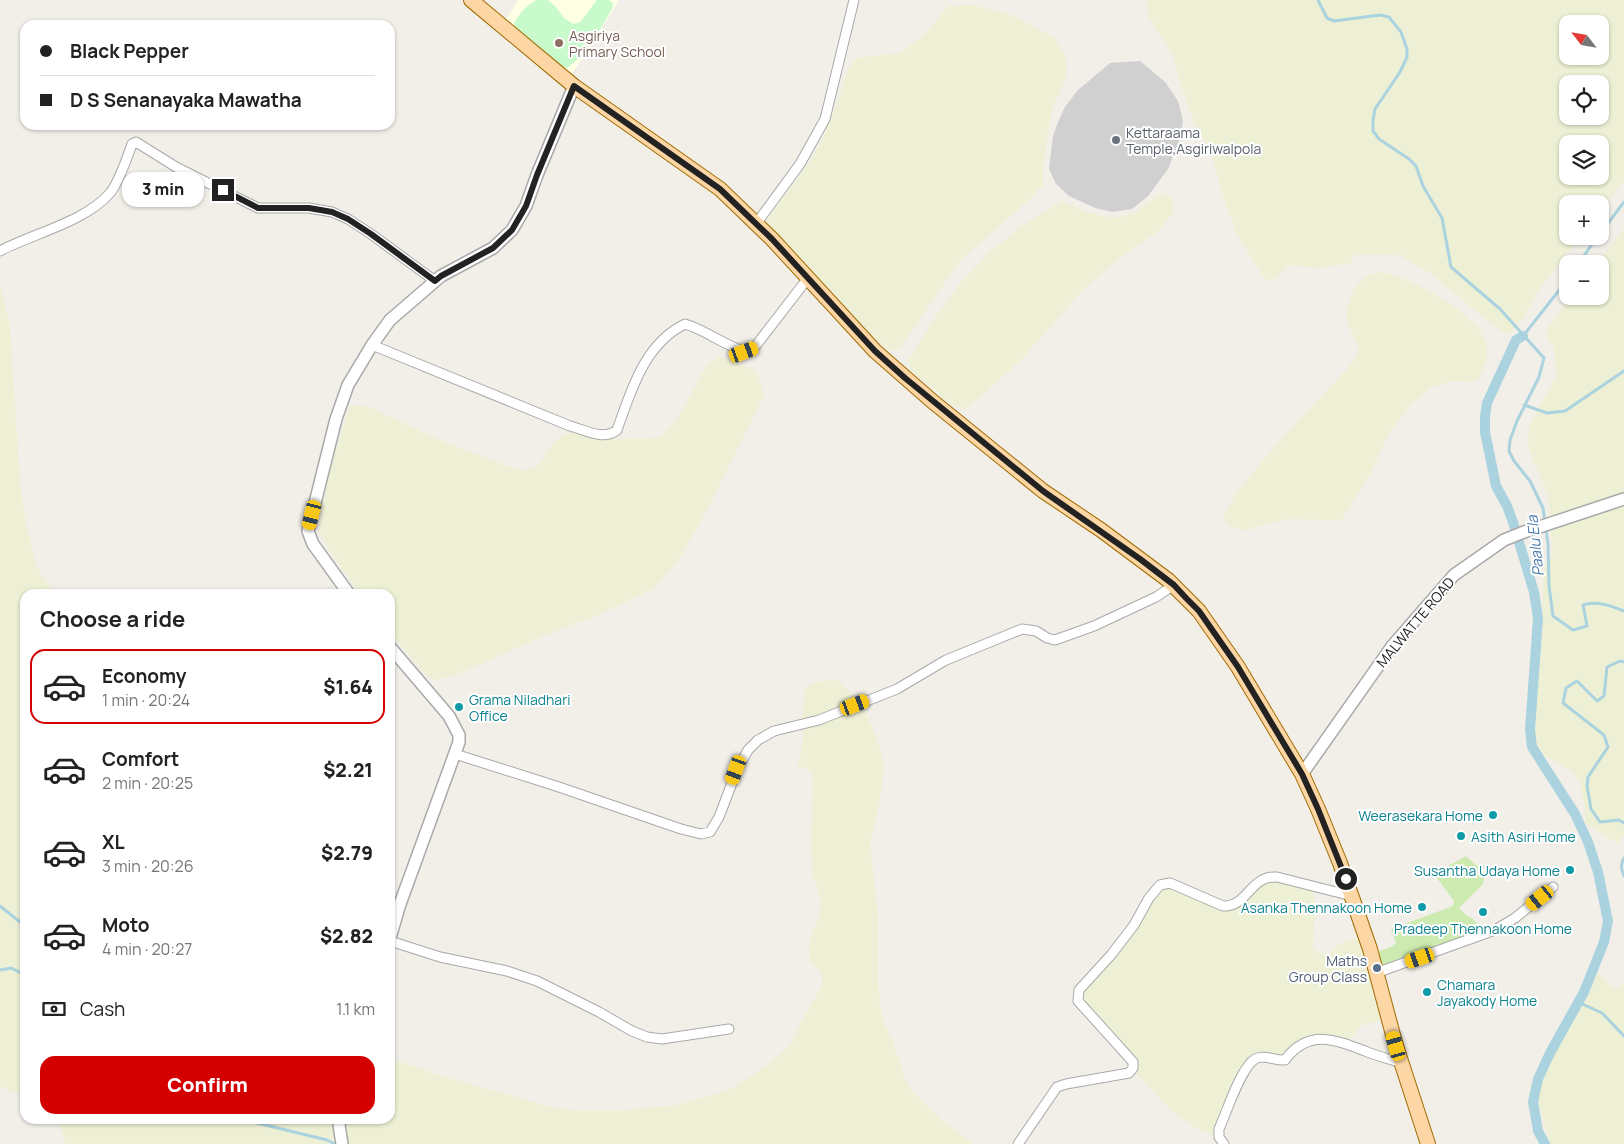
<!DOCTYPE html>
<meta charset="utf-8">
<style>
:root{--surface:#fff;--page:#f2f2f2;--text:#222;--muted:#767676;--line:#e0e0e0;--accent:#d40000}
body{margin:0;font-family:Manrope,sans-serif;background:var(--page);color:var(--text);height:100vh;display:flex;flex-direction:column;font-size:19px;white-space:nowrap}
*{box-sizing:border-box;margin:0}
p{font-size:16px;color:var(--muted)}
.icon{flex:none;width:28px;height:28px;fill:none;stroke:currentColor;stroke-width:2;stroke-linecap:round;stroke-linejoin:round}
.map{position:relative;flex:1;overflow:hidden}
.panel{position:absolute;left:20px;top:589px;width:375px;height:535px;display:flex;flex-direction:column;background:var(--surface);border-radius:15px;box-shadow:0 1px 4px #0004}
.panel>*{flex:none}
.top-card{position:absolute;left:20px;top:20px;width:375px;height:110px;border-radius:15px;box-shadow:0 1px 4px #0004;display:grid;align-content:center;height:110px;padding:0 20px;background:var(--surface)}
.needle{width:32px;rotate:301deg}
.fabs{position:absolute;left:1559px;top:15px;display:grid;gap:10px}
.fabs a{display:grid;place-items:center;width:50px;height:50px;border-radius:10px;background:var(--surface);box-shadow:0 1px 4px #0004;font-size:25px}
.end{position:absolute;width:22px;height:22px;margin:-11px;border:6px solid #222;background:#fff;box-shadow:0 0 0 2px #fff}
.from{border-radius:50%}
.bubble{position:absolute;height:35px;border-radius:15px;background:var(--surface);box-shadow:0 1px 4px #0004;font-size:16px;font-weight:800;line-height:35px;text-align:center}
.car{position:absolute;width:15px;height:30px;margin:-15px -8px;border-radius:6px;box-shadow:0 0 4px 1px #0007;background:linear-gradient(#f5c518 24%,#345 0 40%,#f5c518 0 76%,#345 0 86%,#f5c518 0)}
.top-card b{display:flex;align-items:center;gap:18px;height:48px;font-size:19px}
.top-card b+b{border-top:1px solid var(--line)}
.top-card i{width:12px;height:12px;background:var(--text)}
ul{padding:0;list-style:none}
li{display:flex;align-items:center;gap:15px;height:75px;margin:0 10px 8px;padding:0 10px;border:2px solid transparent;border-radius:15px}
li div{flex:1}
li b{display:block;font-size:19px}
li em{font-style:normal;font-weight:800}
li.current{border-color:var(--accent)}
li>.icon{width:45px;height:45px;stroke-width:1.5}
h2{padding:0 20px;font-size:22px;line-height:60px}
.pay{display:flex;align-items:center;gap:12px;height:55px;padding:0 20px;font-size:19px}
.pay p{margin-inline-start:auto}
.button{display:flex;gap:10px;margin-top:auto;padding:10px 20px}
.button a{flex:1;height:58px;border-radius:15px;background:var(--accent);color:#fff;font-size:20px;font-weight:800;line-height:58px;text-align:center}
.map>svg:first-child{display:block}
.education{fill:#ffffe5}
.religious{fill:#d0d0d0}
.farmland{fill:#eef0d5;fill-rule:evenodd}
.grass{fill:#cdebb0}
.park{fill:#c8facc}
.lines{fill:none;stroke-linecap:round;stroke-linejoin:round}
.stream{stroke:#aad3df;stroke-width:3}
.canal{stroke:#aad3df;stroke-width:10}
.minor-casing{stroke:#a9a9a9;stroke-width:11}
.tertiary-casing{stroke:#a9a9a9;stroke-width:14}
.primary-casing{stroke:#a06b00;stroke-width:16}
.minor{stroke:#fff;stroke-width:9}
.tertiary{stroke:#fff;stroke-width:11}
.primary{stroke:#fcd6a4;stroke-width:14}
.route{stroke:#222;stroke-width:6}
.education-dot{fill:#8d6e63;stroke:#fff;stroke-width:2}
.worship-dot{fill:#6b7280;stroke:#fff;stroke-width:2}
.culture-dot{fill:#0f9aa8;stroke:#fff;stroke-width:2}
.service-dot{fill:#5c6f8a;stroke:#fff;stroke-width:2}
.labels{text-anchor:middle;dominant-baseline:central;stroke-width:4;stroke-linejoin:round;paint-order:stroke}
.education-label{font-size:14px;fill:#785e54;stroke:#fff;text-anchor:start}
.worship-label{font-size:14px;fill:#5b616d;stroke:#fff;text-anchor:start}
.street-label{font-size:14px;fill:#222;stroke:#fff}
.culture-label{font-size:14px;fill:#0d838f;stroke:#fff;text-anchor:start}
.service-label{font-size:14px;fill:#4e5e75;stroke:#fff;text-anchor:end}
.water-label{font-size:15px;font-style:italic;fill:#4a7aab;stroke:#fff}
</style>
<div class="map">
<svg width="1624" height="1144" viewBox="0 0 1624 1144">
<rect width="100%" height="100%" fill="#f2efe9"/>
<path class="education" d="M518 0H619L583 58 571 74 505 21Z"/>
<path class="religious" d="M1140 61 1165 82 1178 101 1183 121 1179 143 1168 169 1148 196 1132 209 1112 212 1095 208 1069 196 1056 184 1049 169 1053 136 1058 122 1065 107 1078 90 1110 63Z"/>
<path class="farmland" d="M1147 0H1624V181L1600 212V204H1568V236H1581L1540 288 1523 319 1508 334 1498 329 1431 274 1399 255H1353L1351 263 1320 268 1286 265 1281 274 1271 281 1264 278 1237 235 1222 194 1212 155 1194 123 1180 83 1173 56 1148 16ZM1568 24H1600V56H1568ZM1568 84H1600V116H1568ZM1568 144H1600V176H1568Z
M972 5 1012 15 1055 38 1065 55 1067 73 1051 114 1043 167V185L1028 201 959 262 902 346 891 351 886 349 841 304 764 224 809 163 822 140 836 106 848 70 855 59 867 56 898 54 925 35 948 6Z
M1161 193 1172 198 1174 212 1157 232 1118 259 1080 293 1023 358 986 392 964 410 948 402 914 373 907 363 935 317 962 281 988 253 1023 225 1062 201 1087 212 1112 218 1135 213Z
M1624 228V836L1617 843 1585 823V809L1580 782 1572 771 1546 757 1537 744 1534 735 1542 637 1543 575 1545 565 1553 552 1548 496 1528 447 1529 427 1556 376 1554 348 1547 337 1548 327 1572 296H1600V264H1596Z
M1382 272 1403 278 1432 292 1457 308 1478 327 1487 344V360L1479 378 1473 382 1454 381 1431 387 1409 406 1387 437 1372 471 1341 521 1292 519 1269 523 1245 531 1228 525 1223 516 1237 492 1273 448 1347 369 1359 352 1356 341 1347 323V307L1354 289 1365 276Z
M0 285 10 326 20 482 26 523 37 567 54 594H25V1096L0 1087Z
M719 356 756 371 764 395 712 501 679 560 653 589 605 612 542 637 451 677 433 680 426 675 390 633V594H360L328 548 319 532 321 510 331 466 350 405 367 406 451 445 522 471 537 466 557 439 568 433 614 439H643L661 437 678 418 706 366Z
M838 679 863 707 878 741 884 767 880 801 870 843 878 914V985L882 1018 894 1044 905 1078 913 1092 945 1123 973 1144H65L59 1119H390V1058L445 1077 520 1098 556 1108 583 1111H615L677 1105 729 1090 769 1064 791 1043 799 1025 823 984 821 973 810 961 809 943 819 917 821 900 812 872 811 837 813 780 812 771 797 766 803 741 802 722 805 690 812 683Z
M1265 877 1311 886 1315 900 1313 949 1323 954H1329L1338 945 1365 935 1388 1019 1362 1025 1347 1044 1306 1042 1285 1060 1263 1057 1249 1065 1219 1137 1194 1127 1172 1111 1141 1079 1078 1001 1079 990 1111 955 1149 898 1170 883 1231 906Z
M1597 972 1611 987 1618 988 1624 983V1144H1550L1539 1105 1538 1094 1541 1083 1544 1073 1585 999Z"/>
<path class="grass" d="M1466 856 1485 873 1483 884 1459 908 1467 916 1472 918 1487 933 1376 973 1371 954 1393 946 1396 943 1391 929 1453 906 1454 901 1434 874Z"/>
<path class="park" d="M536 0H548L555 6 564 18 573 24 580 22 597 0H609L613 3 612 9C599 31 587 53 567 68L560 67 513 27C517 15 525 7 536 0Z"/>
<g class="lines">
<path class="stream" d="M1318 0 1327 18 1334 21 1380 15 1389 17 1401 32 1407 49V57L1400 72 1375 109 1373 120V131L1379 139 1409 159 1416 166 1423 186 1442 218 1451 267 1500 309 1544 358 1539 377 1517 421 1510 440 1509 451 1514 461 1530 481 1543 508 1548 544 1549 586 1553 616 1573 630 1587 626 1583 605C1596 600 1611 606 1624 611
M1600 234 1624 202
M1578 264 1598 236
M1523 336 1568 279
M1524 405 1547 413 1565 411 1624 371
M1624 662 1620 661 1607 667 1604 696 1597 701 1577 681 1566 688 1563 703 1604 735 1608 747 1588 777 1587 786 1591 809 1600 822 1619 820 1624 823
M1624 858C1621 863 1621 870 1624 876
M0 906 25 926
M0 970 11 968 25 975
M1578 1002 1602 1013 1624 1036
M251 1119 257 1123 327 1140 335 1144"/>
<path class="canal" d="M1523 336 1516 340 1487 403 1485 416V432L1496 486 1507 506 1513 522 1534 592 1538 618 1530 730 1532 747 1575 814 1588 842 1598 872 1608 921 1604 942 1584 992 1550 1053 1538 1079 1533 1102 1538 1131 1545 1144"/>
<defs>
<path id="minor" d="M756 224 800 164 825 119 854 0
M0 251C34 233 85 222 110 193 119 182 127 158 132 144L136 142 176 167 258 208H309L332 212 348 219 371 234 435 281
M372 345 570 426C585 430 604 441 617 430 631 391 644 344 685 324 706 330 723 345 744 351L754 348 808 278
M455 754 559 787 681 829 701 834 710 832 719 817 737 770 748 750 758 740 774 731 819 720 897 689 946 660 1022 629 1036 631 1047 638 1055 640 1094 626 1156 597 1174 585
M390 941 440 957 507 971 537 981 599 1012 632 1031 647 1037 662 1039 729 1029
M1376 973 1495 930 1515 918 1553 887
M1018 1144 1057 1087 1066 1084 1129 1073 1133 1068V1062L1078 1001 1079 990 1111 955 1134 925 1149 898 1160 885 1170 883 1223 906C1248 907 1250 875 1277 877L1352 896
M1224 1144 1219 1137V1129C1226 1114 1241 1067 1255 1059 1264 1054 1275 1061 1285 1060 1308 1029 1334 1039 1365 1051 1377 1056 1389 1059 1402 1063"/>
<path id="tertiary" d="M349 594 313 544 308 531 336 419 348 385 372 345 390 320 441 276 493 248 512 230 526 206 537 175 574 86
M390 647 449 716 459 735V742L400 904 390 938
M1302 774 1393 645 1454 575 1504 540 1524 532 1624 499
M341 1119 339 1125 342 1144"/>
<path id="primary" d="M471 0 574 86 720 189 772 239 875 351 932 401 1043 491 1101 530 1168 580 1199 611 1238 667 1302 774 1318 809 1340 863 1370 949 1396 1046 1428 1144"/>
</defs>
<use href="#minor" class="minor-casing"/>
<use href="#tertiary" class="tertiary-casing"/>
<use href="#primary" class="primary-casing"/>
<use href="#minor" class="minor"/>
<use href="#tertiary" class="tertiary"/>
<use href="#primary" class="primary"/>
</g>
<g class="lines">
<path class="route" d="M223 190 258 208H309L332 212 348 219 371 234 435 281 441 276 493 248 512 230 526 206 537 175 574 86 720 189 772 239 875 351 905 378 1043 491 1140 559 1174 585 1186 598 1199 611 1238 667 1302 774 1318 809 1346 879"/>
</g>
<circle class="education-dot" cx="559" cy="43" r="5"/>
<circle class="worship-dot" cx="1116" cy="140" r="5"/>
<g class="culture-dot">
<circle cx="459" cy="707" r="5"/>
<circle cx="1493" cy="815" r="5"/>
<circle cx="1461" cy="836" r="5"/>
<circle cx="1570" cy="870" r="5"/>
<circle cx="1422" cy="907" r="5"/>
<circle cx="1483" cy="912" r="5"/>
<circle cx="1427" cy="992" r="5"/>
</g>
<circle class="service-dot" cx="1377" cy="968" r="5"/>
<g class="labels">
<g class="education-label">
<text x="569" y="35">Asgiriya<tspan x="569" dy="16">Primary School</tspan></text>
</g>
<g class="worship-label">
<text x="1126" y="132">Kettaraama<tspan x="1126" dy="16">Temple,Asgiriwalpola</tspan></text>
</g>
<g class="street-label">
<text transform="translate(1415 622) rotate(-50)">MALWATTE ROAD</text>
</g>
<g class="culture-label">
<text x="469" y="699">Grama Niladhari<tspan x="469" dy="16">Office</tspan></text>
<text x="1483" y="815" text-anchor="end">Weerasekara Home</text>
<text x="1471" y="836">Asith Asiri Home</text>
<text x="1560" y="870" text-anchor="end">Susantha Udaya Home</text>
<text x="1412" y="907" text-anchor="end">Asanka Thennakoon Home</text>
<text x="1483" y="928" text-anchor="middle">Pradeep Thennakoon Home</text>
<text x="1437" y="984">Chamara<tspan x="1437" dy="16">Jayakody Home</tspan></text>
</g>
<g class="service-label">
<text x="1367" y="960">Maths<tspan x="1367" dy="16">Group Class</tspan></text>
</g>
<g class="water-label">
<text transform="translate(1535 546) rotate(-96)">Paalu Ela</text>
</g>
</g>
</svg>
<div class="fabs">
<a><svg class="needle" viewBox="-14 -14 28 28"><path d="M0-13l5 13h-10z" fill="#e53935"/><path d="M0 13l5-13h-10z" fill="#767676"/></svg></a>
<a><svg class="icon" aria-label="locate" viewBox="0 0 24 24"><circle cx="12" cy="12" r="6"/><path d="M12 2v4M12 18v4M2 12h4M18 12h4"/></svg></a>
<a><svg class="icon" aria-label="layers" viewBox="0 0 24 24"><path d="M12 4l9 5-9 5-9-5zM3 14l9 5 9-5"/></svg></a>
<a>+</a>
<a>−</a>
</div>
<i class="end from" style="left:1346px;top:879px"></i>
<i class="end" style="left:223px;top:190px"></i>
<div class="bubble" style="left:122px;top:172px;width:82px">3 min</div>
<i class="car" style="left:744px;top:352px;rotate:70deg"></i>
<i class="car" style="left:312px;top:515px;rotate:194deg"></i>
<i class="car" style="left:855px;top:705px;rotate:69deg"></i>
<i class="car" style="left:736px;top:770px;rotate:200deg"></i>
<i class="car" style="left:1540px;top:898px;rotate:231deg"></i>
<i class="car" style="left:1420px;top:958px;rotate:251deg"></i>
<i class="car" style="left:1396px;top:1046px;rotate:344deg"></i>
<div class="top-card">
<b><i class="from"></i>Black Pepper</b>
<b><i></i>D S Senanayaka Mawatha</b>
</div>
<section class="panel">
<h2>Choose a ride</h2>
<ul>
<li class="current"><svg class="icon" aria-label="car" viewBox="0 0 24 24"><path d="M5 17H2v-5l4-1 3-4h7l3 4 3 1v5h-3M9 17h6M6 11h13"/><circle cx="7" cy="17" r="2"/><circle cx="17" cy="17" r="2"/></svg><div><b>Economy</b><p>1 min · 20:24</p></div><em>$1.64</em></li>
<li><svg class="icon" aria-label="car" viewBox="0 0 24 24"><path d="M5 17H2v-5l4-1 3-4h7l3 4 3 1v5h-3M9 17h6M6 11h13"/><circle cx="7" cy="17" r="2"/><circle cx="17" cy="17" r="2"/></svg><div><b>Comfort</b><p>2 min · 20:25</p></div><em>$2.21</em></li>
<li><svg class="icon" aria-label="car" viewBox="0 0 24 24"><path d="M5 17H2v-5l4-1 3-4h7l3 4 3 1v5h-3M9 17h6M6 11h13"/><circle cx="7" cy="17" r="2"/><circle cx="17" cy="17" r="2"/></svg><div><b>XL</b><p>3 min · 20:26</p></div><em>$2.79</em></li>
<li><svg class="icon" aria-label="car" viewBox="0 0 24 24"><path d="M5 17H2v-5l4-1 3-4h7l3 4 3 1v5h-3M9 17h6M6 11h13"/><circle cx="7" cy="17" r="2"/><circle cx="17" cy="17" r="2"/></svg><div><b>Moto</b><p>4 min · 20:27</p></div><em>$2.82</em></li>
</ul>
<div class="pay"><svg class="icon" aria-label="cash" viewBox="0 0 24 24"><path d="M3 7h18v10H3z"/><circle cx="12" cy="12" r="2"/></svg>Cash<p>1.1 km</p></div>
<div class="button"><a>Confirm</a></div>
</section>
</div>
